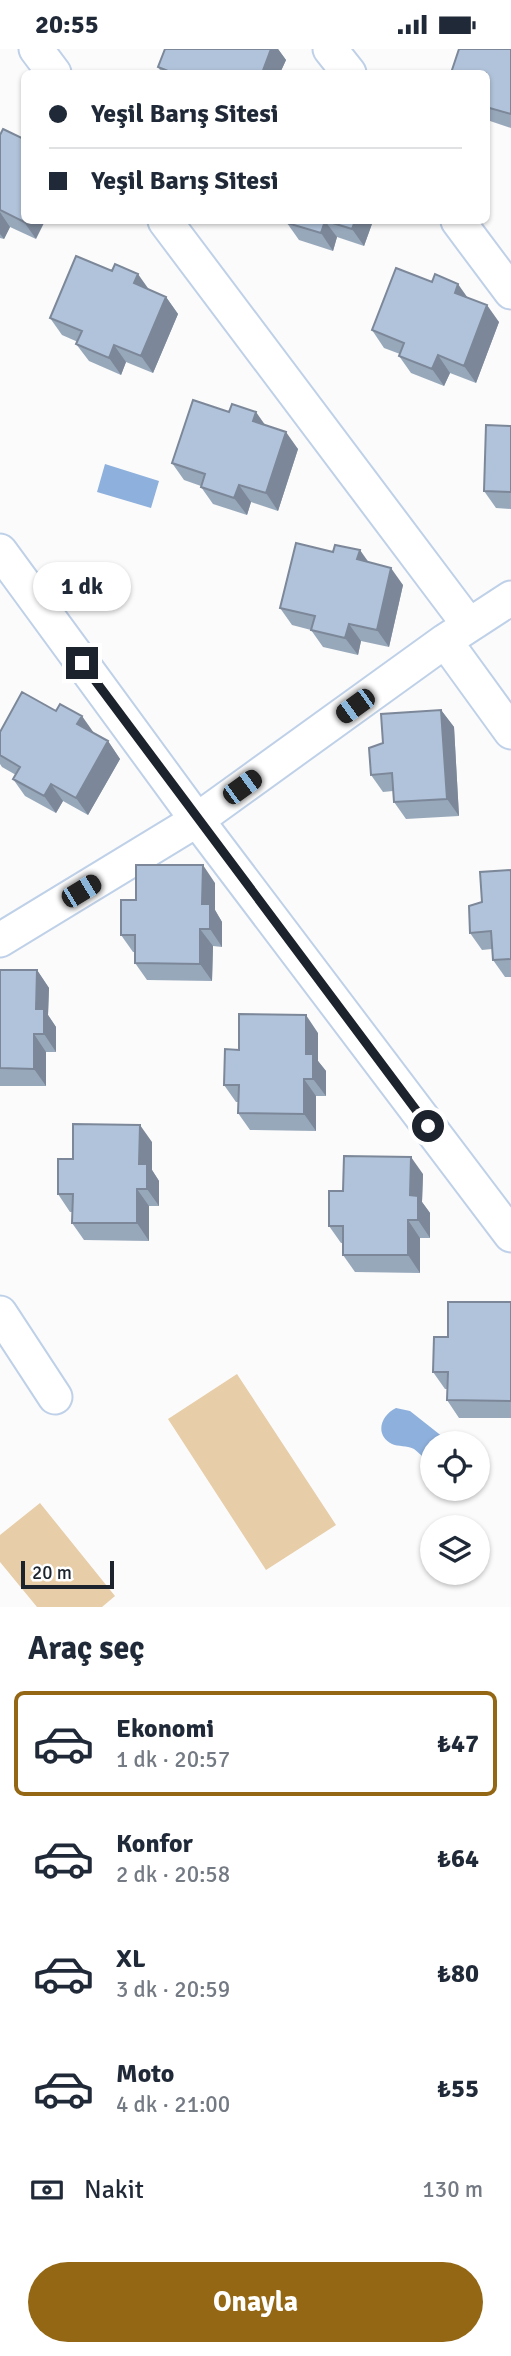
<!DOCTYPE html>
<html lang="tr">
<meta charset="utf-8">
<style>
:root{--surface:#fff;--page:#f6f6f7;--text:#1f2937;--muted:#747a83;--line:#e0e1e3;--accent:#946714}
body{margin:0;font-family:Signika,sans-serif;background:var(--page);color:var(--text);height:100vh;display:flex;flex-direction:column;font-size:26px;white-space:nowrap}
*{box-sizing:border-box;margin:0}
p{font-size:23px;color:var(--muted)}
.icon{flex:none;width:38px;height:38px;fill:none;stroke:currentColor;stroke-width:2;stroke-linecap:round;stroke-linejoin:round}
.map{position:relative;height:1558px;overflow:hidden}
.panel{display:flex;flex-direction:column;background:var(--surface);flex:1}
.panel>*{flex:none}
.hud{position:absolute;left:21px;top:21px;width:469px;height:154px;border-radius:10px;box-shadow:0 2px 5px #0004;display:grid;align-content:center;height:154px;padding:0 28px;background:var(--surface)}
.fabs{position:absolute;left:420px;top:1382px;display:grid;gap:14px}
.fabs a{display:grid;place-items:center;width:70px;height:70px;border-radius:50%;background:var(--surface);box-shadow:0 2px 5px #0004;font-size:35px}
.scale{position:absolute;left:21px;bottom:18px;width:93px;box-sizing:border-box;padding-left:7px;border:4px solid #1c232c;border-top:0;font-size:19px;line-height:24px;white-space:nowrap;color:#1c232c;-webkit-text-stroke:5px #fff;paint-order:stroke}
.end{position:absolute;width:32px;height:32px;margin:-16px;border:9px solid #1c232c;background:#fff;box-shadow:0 0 0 4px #fff}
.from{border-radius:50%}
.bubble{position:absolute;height:49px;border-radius:24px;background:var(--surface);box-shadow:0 2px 5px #0004;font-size:23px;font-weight:800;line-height:49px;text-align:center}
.car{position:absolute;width:21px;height:42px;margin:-21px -10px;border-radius:9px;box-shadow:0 0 5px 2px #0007;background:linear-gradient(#222 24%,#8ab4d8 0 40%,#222 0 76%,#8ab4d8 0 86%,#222 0)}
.hud b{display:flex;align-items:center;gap:24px;height:66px;font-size:26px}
.hud b+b{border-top:2px solid var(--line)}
.hud i{width:18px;height:18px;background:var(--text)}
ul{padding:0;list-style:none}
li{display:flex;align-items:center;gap:21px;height:105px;margin:0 14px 10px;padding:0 14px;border:4px solid transparent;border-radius:10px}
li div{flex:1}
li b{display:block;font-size:26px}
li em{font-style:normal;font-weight:800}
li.selected{border-color:var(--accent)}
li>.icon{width:63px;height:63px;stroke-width:1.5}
h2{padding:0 28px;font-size:32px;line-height:84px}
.pay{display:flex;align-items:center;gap:18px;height:77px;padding:0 28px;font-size:26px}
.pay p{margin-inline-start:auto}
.button{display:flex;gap:14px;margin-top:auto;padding:14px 28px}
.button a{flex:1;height:80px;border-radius:42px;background:var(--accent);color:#fff;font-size:28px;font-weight:800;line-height:80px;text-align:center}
.status{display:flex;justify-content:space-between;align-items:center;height:49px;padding:0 35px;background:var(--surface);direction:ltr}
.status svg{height:19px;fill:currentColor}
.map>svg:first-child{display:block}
.green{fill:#e7cda8}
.water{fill:#8eb0dc}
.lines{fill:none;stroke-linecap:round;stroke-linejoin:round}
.minor-casing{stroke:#bfd1e8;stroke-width:37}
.minor{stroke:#fff;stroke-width:33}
.wall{fill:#98a8bb}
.shaded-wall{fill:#7c8899}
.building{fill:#b1c3da;stroke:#7c8899;stroke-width:2}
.route{stroke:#1c232c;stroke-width:9}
</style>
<div class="status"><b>20:55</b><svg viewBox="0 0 49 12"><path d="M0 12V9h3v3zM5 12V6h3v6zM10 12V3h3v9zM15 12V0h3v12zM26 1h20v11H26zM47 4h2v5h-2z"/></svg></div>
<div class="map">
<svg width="511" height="1558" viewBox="0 0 511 1558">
<rect width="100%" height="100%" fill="#fbfbfb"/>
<path class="green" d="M237 1325 336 1476 266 1521 168 1370Z
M40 1454 115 1547 102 1558H37L0 1513V1486Z"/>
<path class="water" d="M105 415 159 432 151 459 97 443Z
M396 1359 410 1362 448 1392 449 1395H432V1414C424 1411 421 1405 414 1400 406 1396 399 1398 392 1395 374 1386 381 1366 396 1359Z"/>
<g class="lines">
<defs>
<path id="minor" d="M36 0 54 24
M330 0 349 24
M165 172 469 576
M458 172 511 243
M0 502 197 771 511 1186
M445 592 511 683
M0 891 197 771 445 592 511 549
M0 1264 55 1348"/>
</defs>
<use href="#minor" class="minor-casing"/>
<use href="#minor" class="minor"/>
</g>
<path class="wall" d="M165 0H278L286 11 280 24H162L158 18Z
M511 0V79L490 72 486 67V24Z
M0 86 36 190 10 178 4 190 0 189Z
M285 172H373L364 197 337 188 333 202 299 191 287 174 288 172Z
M148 240 166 248 178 265 153 324 126 313 121 326 89 312 76 295 78 293 62 286 50 269Z
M468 249 499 273 476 334 450 324 444 337 411 324 399 307 400 305 384 299 372 281Z
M265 376 298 400 278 462 251 453 247 466 213 455 201 438V437L184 431 172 414Z
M511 377V460L496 459 484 442Z
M368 513 403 536 389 598 361 592 358 606 323 598 311 581 292 576 280 559Z
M441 661 454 678 459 767 406 770 394 753 393 742 383 743 371 726Z
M0 683 94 685 108 692 120 710 88 766 63 752 56 764 25 747 13 730 16 726 2 718 0 715Z
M511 821V928H505L493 911 492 900 482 901 470 884 482 853Z
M215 834V861L222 873V898L213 897 212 932 147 931 135 914V903H133L121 886 136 851Z
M0 921H37L49 939 48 966 56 978V1003H46V1037H0Z
M318 984V1012L326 1022V1047H316V1082L250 1081 238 1064 239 1053H236L224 1036 239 1001Z
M152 1093V1121L159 1132V1157H149V1192L84 1191 72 1174V1163H70L58 1145 73 1110Z
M423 1125 422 1153 430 1164V1189H420V1224L355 1223 343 1206V1194H341L329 1177 343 1142Z
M511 1253V1369H459L447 1351 448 1340H445L433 1323 448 1288Z"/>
<path class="shaded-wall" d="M271 0H278L286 11 280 24H262Z
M0 163 10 178 4 190 0 185Z
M24 172H45L36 190 24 173Z
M325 172 337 188 333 202 321 184Z
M355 172H373L364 197 352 180Z
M138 225 150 242 134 234Z
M458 235 470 252 455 244Z
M166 248 178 265 153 324 141 307Z
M487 256 499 273 476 334 464 317Z
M114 296 126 313 121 326 109 309Z
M438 306 450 324 444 337 432 320Z
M256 363 268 380 253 372Z
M286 383 298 400 278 462 266 444Z
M239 436 251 453 247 466 234 449Z
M360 501 372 518 357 510Z
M391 519 403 536 389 598 377 581Z
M349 575 361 592 358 606 345 589Z
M441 661 454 678 459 767 447 750Z
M82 667 94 684 77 675Z
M108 692 120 710 88 766 76 749Z
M51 735 63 752 56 764 44 747Z
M203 816 215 834V861L222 873V898L210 880 202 855Z
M200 880 213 897 212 932 200 915Z
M37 921 49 939 48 966 56 978V1003L44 985 36 960Z
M306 966 318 984V1012L326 1022V1047L313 1030 306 1005Z
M34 985 46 1003V1037L34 1020Z
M304 1030 316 1047V1082L304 1065Z
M140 1076 152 1093V1121L159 1132V1157L147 1140 139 1115Z
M411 1108 423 1125 422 1153 430 1164V1189L418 1171 410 1146Z
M137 1140 149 1157V1192L137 1174Z
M408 1171 420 1189V1224L408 1206Z"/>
<path class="building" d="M165 0H271L262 24H173L158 18Z
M459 0H511V65L486 58V24H451Z
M3 80 24 90 22 99 24 101V173L0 161V86Z
M288 172H325L321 184 287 174Z
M326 172H355L352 180Z
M76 207 112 222 115 215 138 225 134 234 166 248 141 307 114 296 109 309 76 295 82 282 50 269Z
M396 219 432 233 435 225 458 235 455 244 487 256 464 317 438 306 432 320 399 307 404 294 372 281Z
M193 351 229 363 232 355 256 363 253 372 286 383 266 444 239 436 234 449 201 438 205 425 172 414Z
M486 376 511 377V443L484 442Z
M296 494 333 503 335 496 360 501 357 510 391 519 377 581 349 575 345 589 311 581 315 567 280 559Z
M22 643 56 662 60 655 82 667 77 675 108 692 76 749 51 735 44 747 13 730 20 718 0 706V683Z
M441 661 447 750 394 753 392 724 371 726 369 699 383 694 381 665Z
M136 816H203L202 855H210V880H200V915L135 914V886H121V851H136Z
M511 821V910L493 911 491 882 470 884 469 857 482 853 480 823Z
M0 921H37L36 960H44V985H34V1020L0 1019Z
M239 965 306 966V1005H313V1030H304V1065L238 1064 239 1036H224L225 1000 239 1001Z
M73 1075 140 1076 139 1115H147V1140H137V1174H72L73 1145H58V1110H73Z
M344 1107 411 1108 410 1146 418 1147V1171H408V1206H343V1177H329V1142H343Z
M448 1253H511V1352L447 1351 448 1323H433L434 1288H448Z"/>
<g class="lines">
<path class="route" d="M82 614 428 1077"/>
</g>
</svg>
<div class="fabs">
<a><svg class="icon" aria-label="locate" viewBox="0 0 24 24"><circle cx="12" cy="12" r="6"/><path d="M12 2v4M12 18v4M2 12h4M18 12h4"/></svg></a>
<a><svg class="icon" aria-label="layers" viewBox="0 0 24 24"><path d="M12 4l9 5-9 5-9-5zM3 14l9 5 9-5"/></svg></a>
</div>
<div class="scale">20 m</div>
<i class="end from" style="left:428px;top:1077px"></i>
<i class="end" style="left:82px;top:614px"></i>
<div class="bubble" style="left:33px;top:513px;width:98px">1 dk</div>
<i class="car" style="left:355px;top:657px;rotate:234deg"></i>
<i class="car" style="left:242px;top:738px;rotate:54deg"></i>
<i class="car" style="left:81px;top:842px;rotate:59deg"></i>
<div class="hud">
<b><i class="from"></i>Yeşil Barış Sitesi</b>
<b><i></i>Yeşil Barış Sitesi</b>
</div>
</div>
<section class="panel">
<h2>Araç seç</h2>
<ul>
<li class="selected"><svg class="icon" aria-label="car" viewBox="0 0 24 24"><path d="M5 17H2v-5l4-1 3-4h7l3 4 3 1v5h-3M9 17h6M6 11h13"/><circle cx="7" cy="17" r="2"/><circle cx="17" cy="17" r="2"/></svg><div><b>Ekonomi</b><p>1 dk · 20:57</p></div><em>₺47</em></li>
<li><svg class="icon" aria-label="car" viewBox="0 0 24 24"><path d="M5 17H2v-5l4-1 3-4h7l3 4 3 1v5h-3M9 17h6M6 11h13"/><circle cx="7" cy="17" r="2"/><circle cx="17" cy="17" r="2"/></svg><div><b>Konfor</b><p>2 dk · 20:58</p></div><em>₺64</em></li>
<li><svg class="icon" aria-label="car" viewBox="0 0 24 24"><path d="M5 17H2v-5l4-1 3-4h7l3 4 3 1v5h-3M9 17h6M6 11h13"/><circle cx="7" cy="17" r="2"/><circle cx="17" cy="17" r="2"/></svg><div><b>XL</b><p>3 dk · 20:59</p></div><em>₺80</em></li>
<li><svg class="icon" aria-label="car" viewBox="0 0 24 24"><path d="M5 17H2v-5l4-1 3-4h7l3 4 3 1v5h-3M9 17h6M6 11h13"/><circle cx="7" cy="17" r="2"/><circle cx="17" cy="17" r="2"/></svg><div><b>Moto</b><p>4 dk · 21:00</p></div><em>₺55</em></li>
</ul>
<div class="pay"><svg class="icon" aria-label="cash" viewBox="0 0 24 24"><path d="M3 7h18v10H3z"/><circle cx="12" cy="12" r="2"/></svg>Nakit<p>130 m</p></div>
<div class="button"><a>Onayla</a></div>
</section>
